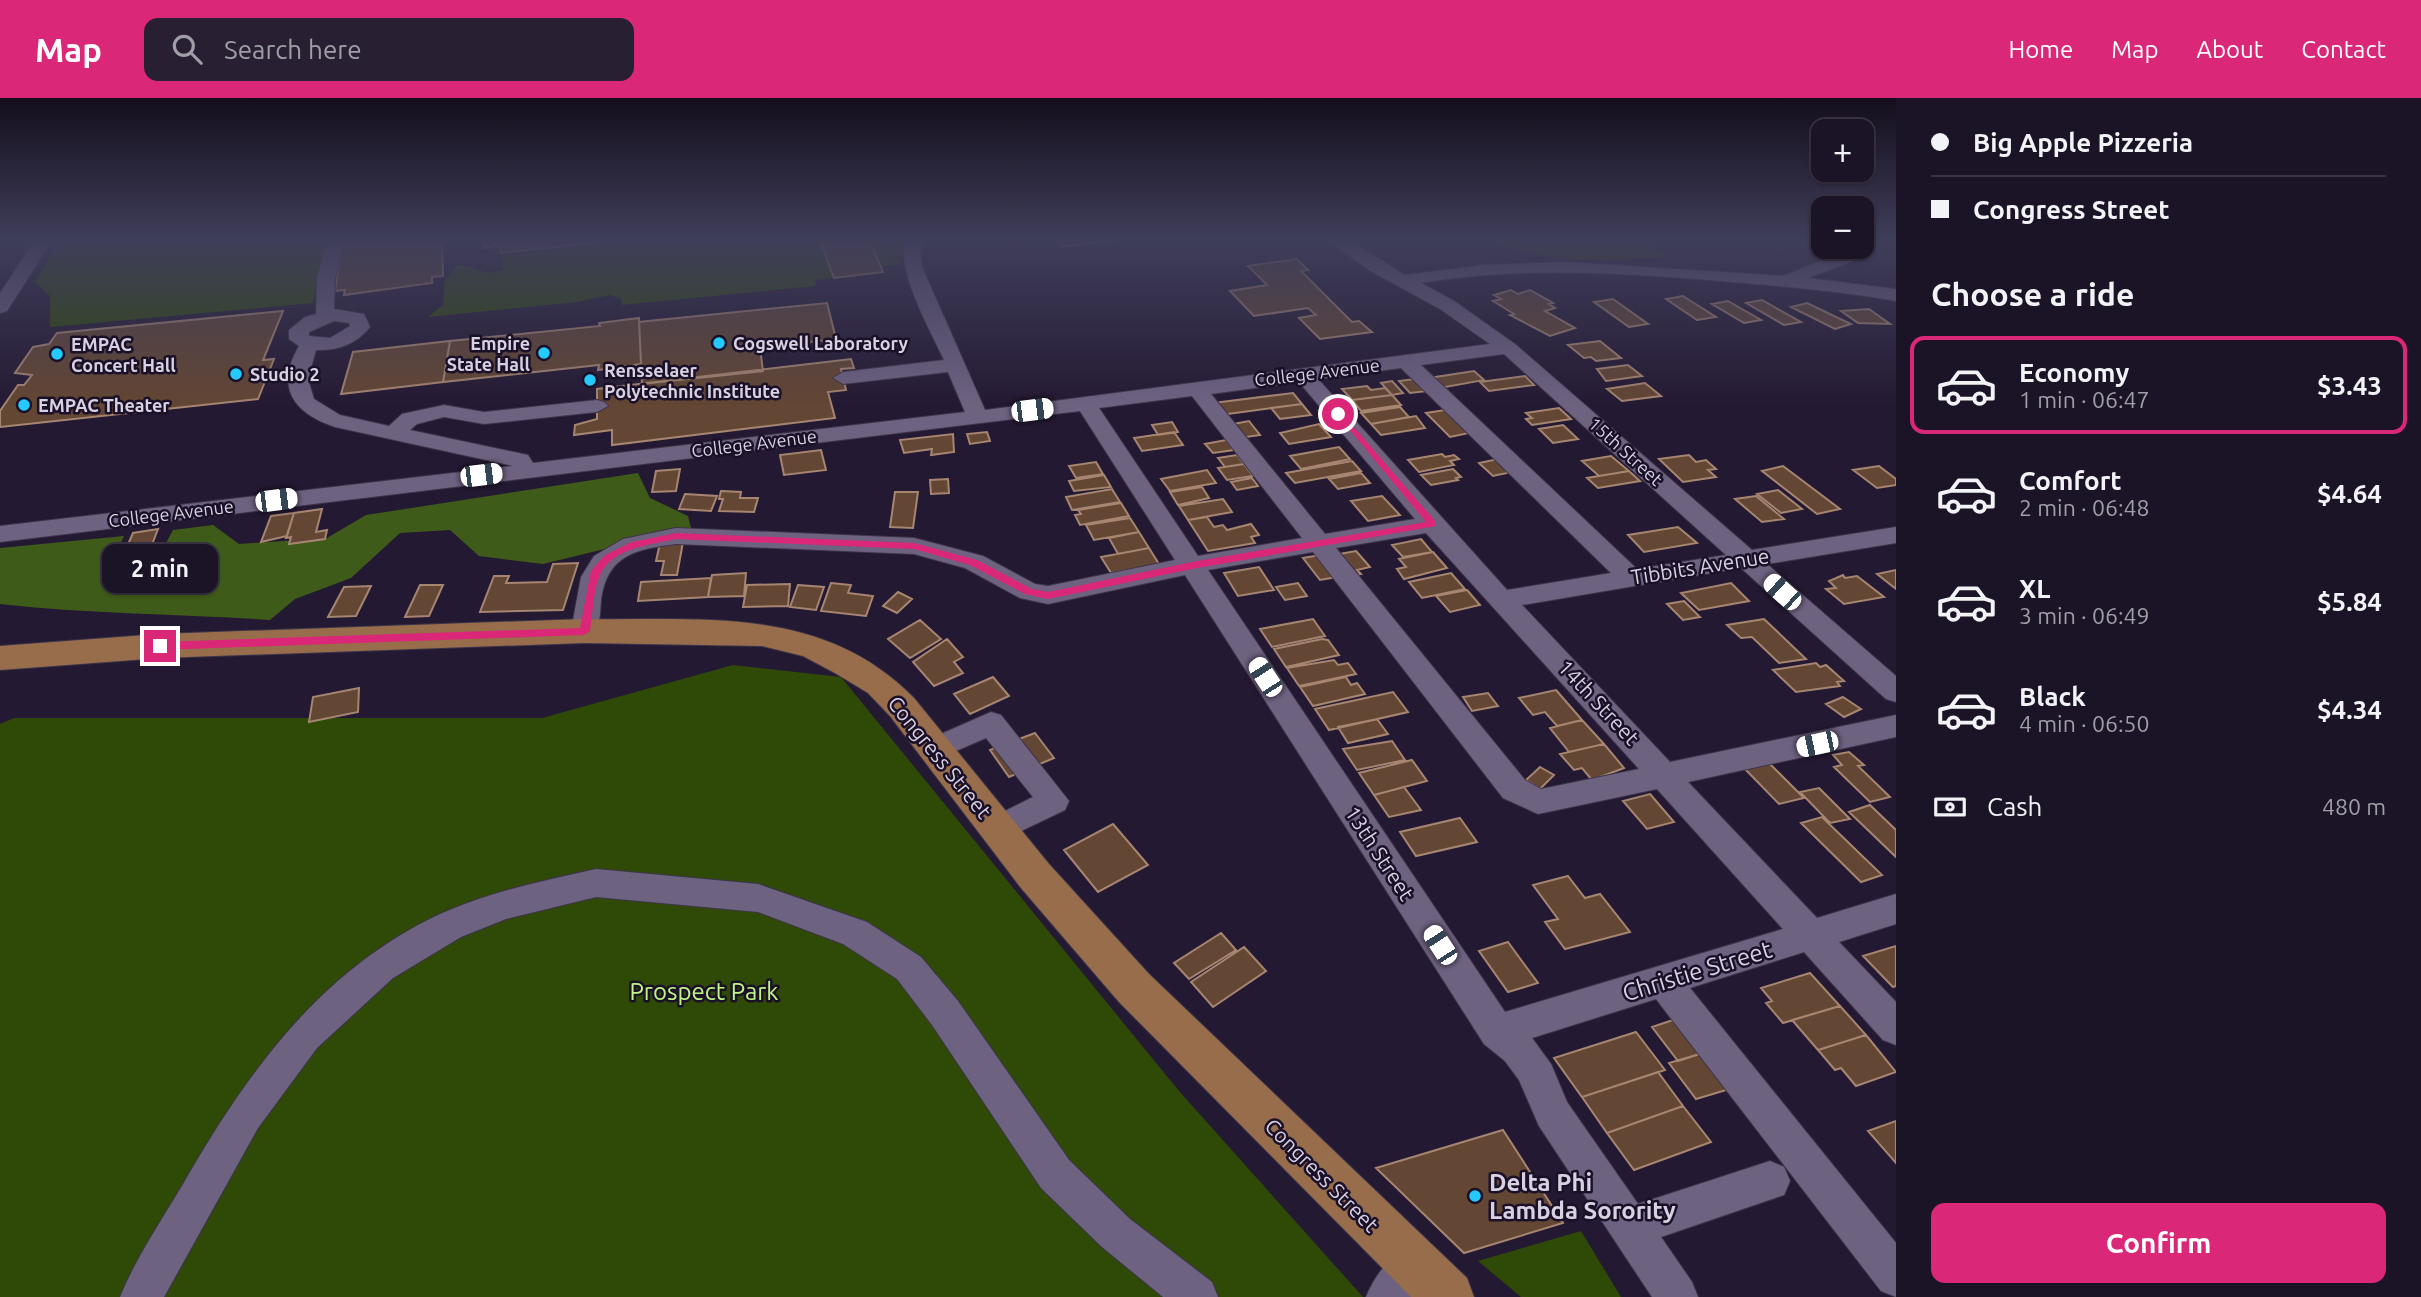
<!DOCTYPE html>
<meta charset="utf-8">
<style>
:root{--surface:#1b1326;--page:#282032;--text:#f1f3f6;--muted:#a09ea7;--line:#393243;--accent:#db2777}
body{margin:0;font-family:Ubuntu,sans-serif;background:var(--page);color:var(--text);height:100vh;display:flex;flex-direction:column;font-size:26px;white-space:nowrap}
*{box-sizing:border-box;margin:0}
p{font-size:23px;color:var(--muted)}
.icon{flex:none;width:38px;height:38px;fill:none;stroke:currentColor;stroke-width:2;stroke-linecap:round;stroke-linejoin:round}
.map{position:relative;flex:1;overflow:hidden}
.details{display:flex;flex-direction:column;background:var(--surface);width:525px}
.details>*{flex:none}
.guide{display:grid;align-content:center;height:154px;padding:0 35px;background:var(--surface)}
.fabs{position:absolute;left:1811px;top:21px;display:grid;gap:14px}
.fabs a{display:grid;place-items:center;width:63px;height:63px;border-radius:14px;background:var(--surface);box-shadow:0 2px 5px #0004,0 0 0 2px var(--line);font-size:35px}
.end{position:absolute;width:32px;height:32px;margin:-16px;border:9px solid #db2777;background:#fff;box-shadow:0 0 0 4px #fff}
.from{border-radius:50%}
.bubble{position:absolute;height:49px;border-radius:14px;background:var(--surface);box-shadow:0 2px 5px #0004,0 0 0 2px var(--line);font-size:23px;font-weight:700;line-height:49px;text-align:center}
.car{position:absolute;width:21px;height:42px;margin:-21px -10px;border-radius:9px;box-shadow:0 0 5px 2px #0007;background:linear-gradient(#fff 24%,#345 0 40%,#fff 0 76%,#345 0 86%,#fff 0)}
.guide b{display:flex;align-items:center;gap:24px;height:66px;font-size:26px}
.guide b+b{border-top:2px solid var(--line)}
.guide i{width:18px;height:18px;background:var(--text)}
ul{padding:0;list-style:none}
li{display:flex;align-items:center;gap:21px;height:98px;margin:0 14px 10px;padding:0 21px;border:4px solid transparent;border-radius:14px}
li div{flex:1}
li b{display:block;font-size:26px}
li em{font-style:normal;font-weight:700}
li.current{border-color:var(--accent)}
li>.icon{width:63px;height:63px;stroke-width:1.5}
h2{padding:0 35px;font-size:32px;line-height:84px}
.pay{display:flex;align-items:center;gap:18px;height:77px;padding:0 35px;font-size:26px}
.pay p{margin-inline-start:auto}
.cta{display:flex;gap:14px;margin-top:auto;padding:14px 35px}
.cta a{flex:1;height:80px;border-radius:14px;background:var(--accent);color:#fff;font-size:28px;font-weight:700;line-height:80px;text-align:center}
header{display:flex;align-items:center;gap:42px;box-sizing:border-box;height:98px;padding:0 35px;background:var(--accent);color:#fff}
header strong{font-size:33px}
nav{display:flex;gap:38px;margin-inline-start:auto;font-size:24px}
.search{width:490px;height:63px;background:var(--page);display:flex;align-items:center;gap:18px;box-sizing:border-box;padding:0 24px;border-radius:14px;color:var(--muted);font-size:26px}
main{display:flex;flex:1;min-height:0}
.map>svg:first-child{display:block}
.green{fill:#2f4907}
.forest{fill:#3f5b19}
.building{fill:#634633;stroke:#a68571;stroke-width:2}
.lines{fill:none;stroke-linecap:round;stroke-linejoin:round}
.minor-casing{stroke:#3d3549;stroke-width:2}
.major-casing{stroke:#3d3549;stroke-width:2}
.minor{fill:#6e6281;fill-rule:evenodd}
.major{fill:#976d4c;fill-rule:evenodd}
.route{fill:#db2777}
.poi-dot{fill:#24c9fe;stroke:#1a1028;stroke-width:2.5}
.labels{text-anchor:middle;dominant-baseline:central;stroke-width:5;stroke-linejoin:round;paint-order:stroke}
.far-poi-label{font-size:18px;font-weight:bold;fill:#d7d1e2;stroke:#1a1028;text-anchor:start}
.far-street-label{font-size:18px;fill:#d7d1e2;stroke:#1a1028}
.street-label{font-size:21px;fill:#d7d1e2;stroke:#1a1028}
.near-street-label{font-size:24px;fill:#d7d1e2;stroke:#1a1028}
.near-park-label{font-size:24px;fill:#c0f584;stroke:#1a1028}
.near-poi-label{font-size:24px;font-weight:bold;fill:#d7d1e2;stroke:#1a1028;text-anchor:start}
</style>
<header>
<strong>Map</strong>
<div class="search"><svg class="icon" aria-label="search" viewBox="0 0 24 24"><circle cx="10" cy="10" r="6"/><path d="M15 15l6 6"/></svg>Search here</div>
<nav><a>Home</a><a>Map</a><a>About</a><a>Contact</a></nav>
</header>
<main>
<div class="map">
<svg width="1896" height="1199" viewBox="0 0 1896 1199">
<rect width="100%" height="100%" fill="#241932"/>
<path class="green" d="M61 141H328L313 205 50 229V198L35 184Z
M621 141H819L834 180 815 182 816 188 622 207 621 201 610 197 577 204 428 219 443 207 445 182 458 166 489 175 504 172 500 159Z
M869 141H907L901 156V166L881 169Z
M1493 141H1642L1670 159C1613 161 1546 170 1493 141Z
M733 567 841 579 1179 993 1363 1199H0V626L14 620H542Z
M1581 1133 1621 1199H1521L1478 1163Z"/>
<path class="forest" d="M638 375 650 400 688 418 691 430 543 466 479 458 450 432 400 435 351 480 295 501 270 522C180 516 90 516 0 506V450L124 438 111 465 159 458 173 432 213 427 239 446 327 440 366 417Z"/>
<path class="building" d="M342 141H442L443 178 432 179V185L344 197 345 192 335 193Z
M495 141H621V142L501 155 500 147 484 150 483 143Z
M819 141H869L883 174 834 180Z
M1058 141H1123L1062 149Z
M1297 161 1308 172 1301 173 1352 224 1359 223 1372 234 1320 241 1299 220 1316 217 1308 210 1254 218 1230 193 1267 187 1248 168Z
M1511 192 1518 196 1530 192 1553 205 1549 206 1555 210 1545 213 1575 230 1550 238 1510 217 1514 216 1493 203 1501 201 1494 197Z
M1683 198 1716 219 1697 222 1666 201Z
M1613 201 1648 226 1629 229 1594 204Z
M1762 202 1801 224 1784 227 1746 205Z
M1728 203 1761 222 1744 225 1712 206Z
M827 205 836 241 760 250 763 273 642 286 639 224Z
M1807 205 1851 226 1835 231 1791 209Z
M1869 211 1890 226 1858 225 1841 213Z
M283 213 263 262 274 261 258 301 0 329V313L18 287H24L32 277 15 275 33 249 49 246 57 235Z
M639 220 641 266 598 272 599 267 443 284 450 243 600 228 599 225Z
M450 243 443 284 341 296 353 254Z
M1600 243 1621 260 1596 263 1591 259 1584 260 1568 247Z
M851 261 854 270 841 271 846 292 828 294 835 320 612 347V332L574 337 575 327 597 321V291Z
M1628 267 1642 278 1606 283 1597 271Z
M1474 273 1484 282 1440 290 1429 280Z
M1525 278 1534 287 1489 293 1480 284Z
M1415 281 1427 293 1410 295 1399 283Z
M1392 283 1403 295 1392 297 1381 285Z
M1645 285 1661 298 1622 303 1607 291Z
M1367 288 1371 292 1385 290 1392 297 1352 302 1342 291Z
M1293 295 1302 306 1221 317 1213 305Z
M1392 297 1401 307 1361 313 1352 302Z
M1302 306 1311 317 1280 321 1271 310Z
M1400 309 1409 319 1371 326 1361 315Z
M1559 310 1571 321 1532 327 1526 321 1532 320 1526 315Z
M1445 312 1469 335 1450 339 1426 315Z
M1416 318 1425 330 1381 337 1371 326Z
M1249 323 1260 337 1239 340 1228 327Z
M1172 324 1178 334 1158 337 1152 327Z
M1319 326 1331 339 1289 346 1280 335Z
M1563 327 1578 341 1553 345 1539 331Z
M987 334 990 343 970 346 967 336Z
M1174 334 1183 347 1142 353 1134 340Z
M953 336 954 354 931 357 932 351 904 355 900 342Z
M1226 342 1234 352 1213 355 1205 346Z
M1339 349 1350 361 1301 371 1290 358Z
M821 352 826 372 784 377 780 357Z
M1442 356 1445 359 1454 357 1459 361 1450 363 1454 367 1419 374 1408 362Z
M1237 357 1244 366 1225 369 1218 360Z
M1689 357 1696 364 1706 362 1716 371 1708 372 1716 379 1683 384 1659 361Z
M1611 358 1629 373 1599 378 1582 363Z
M1498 361 1512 374 1493 378 1479 365Z
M1352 363 1361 373 1295 385 1286 375Z
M1096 364 1103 376 1076 380 1069 368Z
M1244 366 1253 378 1227 382 1218 370Z
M1783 368 1840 411 1817 416 1762 373Z
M1879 368 1896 381V387L1877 390 1853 372Z
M680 371 676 393 652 394 656 373Z
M1453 371 1461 379 1456 380 1458 382 1431 387 1421 377Z
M1207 372 1216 385 1170 393 1161 381Z
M1629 373 1640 383 1598 390 1587 380Z
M1361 375 1370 385 1338 391 1329 381Z
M1104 377 1111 389 1074 393 1069 383Z
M1252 380 1258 388 1237 392 1231 384Z
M948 381 949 395 931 396 930 382Z
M1202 389 1209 400 1178 407 1170 394Z
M1112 391 1120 404 1072 412 1066 399Z
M1778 392 1802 411 1781 415 1757 396Z
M721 393 741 394 740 400H758L754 414 719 413 723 401H719Z
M895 394H918L913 430 890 429Z
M685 396 717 398 711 413 679 411Z
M1382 398 1400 417 1368 423 1351 403Z
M1756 398 1784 421 1762 424 1735 401Z
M1223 401 1232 414 1188 422 1179 408Z
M1121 405 1129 418 1080 427 1075 417 1081 416 1078 412Z
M322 411 316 434 327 432 325 441 289 446 291 439 286 440 294 415Z
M294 415 287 438 261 444 271 418Z
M1207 419 1214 429 1223 427 1227 432 1251 426 1259 437 1251 439 1255 445 1208 453 1188 422Z
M1130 420 1139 434 1094 442 1086 427Z
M1678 429 1697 445 1644 454 1628 437Z
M158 431 148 457 122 460 133 435Z
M1139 434 1149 450 1118 456 1109 440Z
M1421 441 1432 454 1403 459 1392 447Z
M683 444 677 477H661L664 463H656L660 445Z
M1149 450 1159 466 1111 475 1101 459Z
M1356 453 1370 469 1357 472 1361 476 1352 478 1339 456Z
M1433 454 1447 470 1404 481 1397 471 1406 469 1399 461Z
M1320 457 1337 479 1320 482 1303 460Z
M578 465 563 512 480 514 494 478H509L506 485 547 484 553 466Z
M1259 469 1274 492 1238 498 1224 475Z
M1896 472V491L1877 476Z
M746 475 744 498 708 499 712 477Z
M1451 475 1465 491 1422 500 1409 484Z
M1843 477 1845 480 1857 478 1884 499 1844 506 1826 491 1836 490 1829 483Z
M711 480 708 499 638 503 641 484Z
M831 485 851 487 848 495 873 498 866 518 821 513Z
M1298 485 1307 498 1285 502 1276 489Z
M1731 485 1749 503 1699 512 1681 495Z
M790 486 788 508 743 509 747 487Z
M420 487H443L429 518 405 519Z
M798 487 824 489 816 512 790 509Z
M371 488 356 518 328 519 344 489Z
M1467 492 1480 507 1450 514 1436 498Z
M898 494 912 501 897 515 883 508Z
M1684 503 1700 519 1683 522 1667 506Z
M1313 521 1325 538 1272 549 1260 531Z
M1764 521 1806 561 1779 565 1752 539 1741 540 1727 527Z
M920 522 941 541 910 560 888 541Z
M947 541 963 559 954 564 963 575 934 588 913 564Z
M1322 541 1328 542 1339 557 1286 569 1274 551Z
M1334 562 1338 567 1348 565 1356 576 1299 588 1287 570Z
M1816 565 1820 569 1826 567 1844 583 1837 584 1840 588 1796 594 1773 572Z
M993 579 1009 598 970 616 954 596Z
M1346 579 1351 587 1357 585 1365 596 1313 608 1300 589Z
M359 590 358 614 309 624 313 599Z
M1556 592 1582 622 1557 628 1545 614 1533 617 1519 600Z
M1393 594 1408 614 1329 632 1315 611Z
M1488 595 1498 608 1472 613 1463 599Z
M1843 599 1861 611 1844 619 1826 606Z
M1377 621 1388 636 1348 645 1338 629Z
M1582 622 1604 646 1569 654 1550 630Z
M1035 635 1054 660 1009 679 990 652Z
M1392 643 1405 662 1357 672 1343 651Z
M1604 646 1624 670 1592 682 1582 670 1574 672 1560 656Z
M1849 654 1864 667 1858 668 1890 699 1870 704 1834 669 1842 667 1833 657Z
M1412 662 1427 683 1374 697 1359 675Z
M1768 664 1804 700 1779 706 1744 670Z
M1540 669 1554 677 1540 691 1526 682Z
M1404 689 1421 712 1389 719 1374 697Z
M1819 690 1850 721 1830 725 1800 694Z
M1650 696 1674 724 1647 731 1623 703Z
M1870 707 1896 732V759L1849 714Z
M1822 719 1882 777 1861 784 1801 725Z
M1460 720 1477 744 1416 758 1400 734Z
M1113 726 1148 767 1098 794 1064 752Z
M1568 778 1585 800 1600 796 1630 834 1565 851 1545 824 1558 821 1533 787Z
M1221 835 1236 852 1189 881 1174 865Z
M1508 844 1538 885 1508 894 1479 853Z
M1896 848V888L1893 889 1863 858Z
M1244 849 1266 873 1213 909 1191 884Z
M1810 875 1840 908 1783 925 1766 905 1772 903 1761 890Z
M1840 908 1866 937 1818 952 1792 922Z
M1679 920 1706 954 1678 963 1652 929Z
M1636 934 1665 972 1582 999 1554 960Z
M1866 937 1896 974 1856 988 1841 970 1835 972 1818 952Z
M1706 954 1733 990 1696 1001 1669 965Z
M1658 974 1683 1008 1607 1035 1582 999Z
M1683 1008 1711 1044 1634 1072 1607 1035Z
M1896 1023V1065L1868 1033Z
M1503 1032 1563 1125 1464 1155 1376 1070Z"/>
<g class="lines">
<defs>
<path id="minor" d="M36 141H53L7 213 0 215V195Z
M328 141H345L335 180 334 211 364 216 370 229C357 246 337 253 316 252L308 281 314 301 340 317 389 328 402 316 444 307 484 314 597 302 604 304 608 308 597 314 484 326 444 319 417 326 410 332 528 357 533 365 965 314 948 274 843 286 833 280 843 274 944 262C931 233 895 172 906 141H923L920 152 922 169 985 312 1490 246 1440 211 1369 172 1327 141H1347L1405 177 1484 167 1567 164 1783 178 1841 155 1848 149H1862L1864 145 1867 149 1853 163 1808 180 1896 191V203C1838 193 1779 188 1720 183 1621 175 1520 168 1421 185L1454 203 1515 246 1752 452 1896 429V445L1767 466 1896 578V604L1886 601 1741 470 1522 507 1670 664 1896 617V639L1688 684 1817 820 1896 796V826L1839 844 1896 904V947L1883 942 1804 854 1690 890 1896 1145V1199L1881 1193 1656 901 1532 940 1551 966 1567 1004 1638 1106 1770 1063 1784 1069 1790 1083 1784 1097 1661 1139 1692 1184 1698 1199H1652L1539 1028 1519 982 1505 963 1484 946 1185 477 1048 506 1020 500 965 470 914 456 676 446C636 451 607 457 601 502 600 515 600 528 593 540L584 542 575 540 571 533 581 479 594 458 623 441 676 430 914 440 983 458 1035 486 1048 488 1175 462 1080 313 0 444V428L513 368 335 329C293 315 275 289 299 248L289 241V232L305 219 316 216 317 180ZM334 223 349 225 350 228 330 240 309 238V234ZM1504 256 1726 457 1637 471 1421 267ZM1401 270 1611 475 1507 492 1318 281ZM1299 284 1415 421 1325 436 1211 296ZM1192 298 1302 440 1198 458 1099 310ZM1426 435 1639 671 1541 691 1525 682 1336 450ZM1313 454 1503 700 1538 716 1657 691 1783 831 1505 914 1208 472Z
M991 614 1001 617 1069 703 1065 712 998 744 987 740 982 731 987 722 1033 699 986 640 935 662 925 659 920 651 925 643Z
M596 771 758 786 867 824 921 859 958 903 1069 1062 1130 1121 1212 1184 1218 1199H1163L1102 1149 1041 1090 932 927 897 881 843 846 758 814 596 799 506 821 461 839 393 880 317 950 258 1030 164 1199H120C138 1155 167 1115 190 1074 252 968 324 871 438 817 488 794 542 783 596 771Z
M1413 1147 1428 1153 1434 1168 1428 1183 1414 1199H1366C1375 1177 1391 1156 1413 1147Z"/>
<path id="major" d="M584 521C703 523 823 507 914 600L1049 766 1149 876 1467 1180 1474 1199H1411L1119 904 1021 790 890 618 868 595 835 575 803 558 762 548 584 545 160 560 0 572V548L160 536Z"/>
</defs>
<use href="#minor" class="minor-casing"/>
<use href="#major" class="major-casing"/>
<use href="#minor" class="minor"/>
<use href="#major" class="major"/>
</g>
<linearGradient id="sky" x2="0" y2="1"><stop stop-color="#140e1c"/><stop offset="0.46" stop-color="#3f3e5a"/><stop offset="1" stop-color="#3f3e5a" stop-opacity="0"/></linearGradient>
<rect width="1896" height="309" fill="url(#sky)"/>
<path class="route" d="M1335 314H1341L1436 424V428L1192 471 1048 501 1025 496 970 467 914 451 676 441C653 446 615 450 602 473 593 489 593 516 590 533L584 537 160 552 154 548 160 544 580 530 591 473 605 457 632 444 676 435 914 445 977 462 1032 491 1048 494 1192 464 1426 424Z"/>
<g class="poi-dot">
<circle cx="719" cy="245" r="7"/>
<circle cx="544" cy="255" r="7"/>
<circle cx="57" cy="256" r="7"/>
<circle cx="236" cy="276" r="7"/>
<circle cx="590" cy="282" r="7"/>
<circle cx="24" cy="307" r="7"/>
<circle cx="1475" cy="1098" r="7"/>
</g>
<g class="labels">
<g class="far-poi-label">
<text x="530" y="245" text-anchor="end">Empire<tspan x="530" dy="21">State Hall</tspan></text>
<text x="733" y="245">Cogswell Laboratory</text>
<text x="71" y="246">EMPAC<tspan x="71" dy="21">Concert Hall</tspan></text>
<text x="604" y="272">Rensselaer<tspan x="604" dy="21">Polytechnic Institute</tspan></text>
<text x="250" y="276">Studio 2</text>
<text x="38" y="307">EMPAC Theater</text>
</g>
<g class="far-street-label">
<text transform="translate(1317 274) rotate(-7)">College Avenue</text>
<text transform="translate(754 345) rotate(-7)">College Avenue</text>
<text transform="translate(1626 353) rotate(42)">15th Street</text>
<text transform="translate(171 415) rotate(-7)">College Avenue</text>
</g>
<g class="street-label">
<text transform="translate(1700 468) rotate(-9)">Tibbits Avenue</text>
<text transform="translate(1599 604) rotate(47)">14th Street</text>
<text transform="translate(940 659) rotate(51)">Congress Street</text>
<text transform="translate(1380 755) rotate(57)">13th Street</text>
<text transform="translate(1322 1077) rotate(45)">Congress Street</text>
</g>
<g class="near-street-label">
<text transform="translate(1697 873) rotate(-17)">Christie Street</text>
</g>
<g class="near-park-label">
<text x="704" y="893">Prospect Park</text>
</g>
<g class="near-poi-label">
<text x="1489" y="1084">Delta Phi<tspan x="1489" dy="28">Lambda Sorority</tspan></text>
</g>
</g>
</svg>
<div class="fabs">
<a>+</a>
<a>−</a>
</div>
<i class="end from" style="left:1338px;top:316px"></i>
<i class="end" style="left:160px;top:548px"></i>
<div class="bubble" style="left:102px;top:446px;width:116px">2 min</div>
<i class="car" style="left:1032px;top:312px;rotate:83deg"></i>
<i class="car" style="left:481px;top:377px;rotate:83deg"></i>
<i class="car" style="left:276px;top:402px;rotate:83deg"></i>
<i class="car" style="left:1782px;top:494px;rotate:312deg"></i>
<i class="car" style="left:1265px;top:579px;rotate:327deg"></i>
<i class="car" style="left:1817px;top:646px;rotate:258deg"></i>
<i class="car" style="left:1440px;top:847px;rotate:327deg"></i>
</div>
<section class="details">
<div class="guide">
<b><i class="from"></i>Big Apple Pizzeria</b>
<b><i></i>Congress Street</b>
</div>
<h2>Choose a ride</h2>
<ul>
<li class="current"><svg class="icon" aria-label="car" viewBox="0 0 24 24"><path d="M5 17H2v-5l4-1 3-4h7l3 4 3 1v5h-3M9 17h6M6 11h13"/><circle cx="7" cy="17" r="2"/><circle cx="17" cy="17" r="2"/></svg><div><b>Economy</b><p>1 min · 06:47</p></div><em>$3.43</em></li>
<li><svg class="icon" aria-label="car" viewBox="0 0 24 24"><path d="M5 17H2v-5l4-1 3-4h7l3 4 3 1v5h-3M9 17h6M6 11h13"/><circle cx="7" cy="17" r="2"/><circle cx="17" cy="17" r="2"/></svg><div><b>Comfort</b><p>2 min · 06:48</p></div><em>$4.64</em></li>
<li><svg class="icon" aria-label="car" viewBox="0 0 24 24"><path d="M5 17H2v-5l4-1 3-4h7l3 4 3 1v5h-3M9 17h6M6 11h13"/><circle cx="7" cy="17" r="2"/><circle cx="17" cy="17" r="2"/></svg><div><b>XL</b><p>3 min · 06:49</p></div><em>$5.84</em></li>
<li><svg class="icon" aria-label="car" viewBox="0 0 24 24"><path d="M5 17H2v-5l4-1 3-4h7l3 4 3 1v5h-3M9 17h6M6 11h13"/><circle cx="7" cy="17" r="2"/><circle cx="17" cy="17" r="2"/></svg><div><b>Black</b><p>4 min · 06:50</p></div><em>$4.34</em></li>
</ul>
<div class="pay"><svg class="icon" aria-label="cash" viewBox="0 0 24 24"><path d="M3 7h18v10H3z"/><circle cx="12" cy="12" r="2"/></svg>Cash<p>480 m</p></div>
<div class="cta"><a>Confirm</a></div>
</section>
</main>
